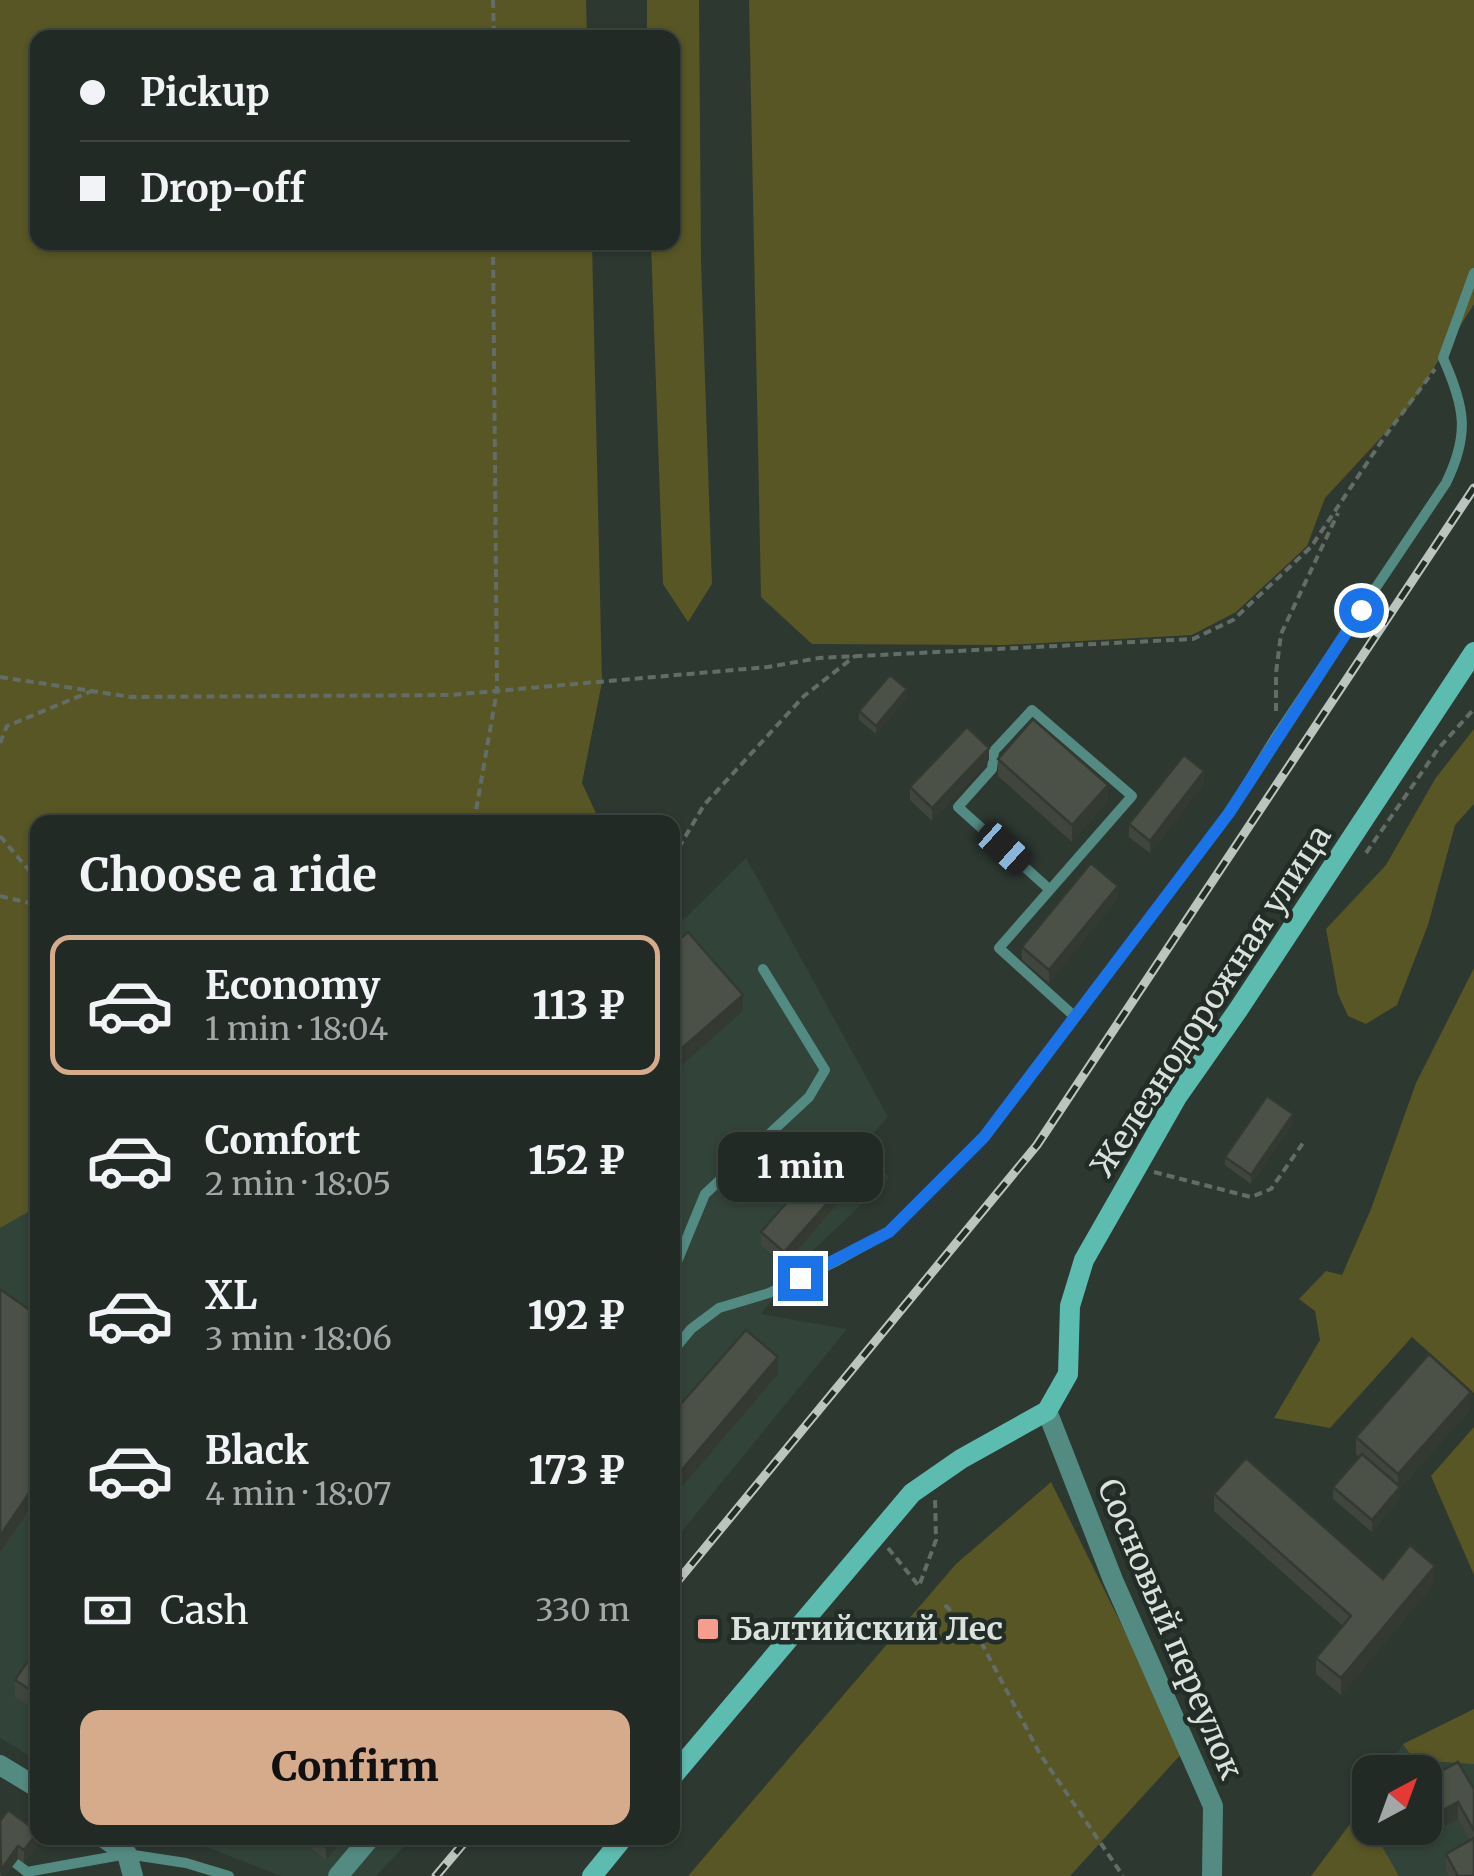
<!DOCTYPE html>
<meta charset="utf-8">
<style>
:root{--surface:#222a25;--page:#2a322d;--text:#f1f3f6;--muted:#a2a7a7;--line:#3f4642;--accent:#d6ab8b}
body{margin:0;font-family:Merriweather,serif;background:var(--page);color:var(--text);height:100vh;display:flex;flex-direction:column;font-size:38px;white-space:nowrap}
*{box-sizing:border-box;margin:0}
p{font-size:32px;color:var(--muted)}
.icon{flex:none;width:55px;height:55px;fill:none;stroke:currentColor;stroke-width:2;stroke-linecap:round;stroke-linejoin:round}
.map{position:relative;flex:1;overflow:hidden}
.drawer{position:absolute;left:30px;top:815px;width:650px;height:1030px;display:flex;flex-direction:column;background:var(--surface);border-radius:20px;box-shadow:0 2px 8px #0004,0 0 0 2px var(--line)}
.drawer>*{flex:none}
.hud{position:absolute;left:30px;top:30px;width:650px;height:220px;border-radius:20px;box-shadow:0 2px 8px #0004,0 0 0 2px var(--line);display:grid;align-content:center;height:220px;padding:0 50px;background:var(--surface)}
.needle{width:65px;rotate:41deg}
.controls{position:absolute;left:1352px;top:1755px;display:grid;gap:20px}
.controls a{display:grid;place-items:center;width:90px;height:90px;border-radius:20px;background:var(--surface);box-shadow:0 2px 8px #0004,0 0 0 2px var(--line);font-size:50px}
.end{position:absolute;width:45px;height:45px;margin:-22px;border:12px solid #1a73e8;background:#fff;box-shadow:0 0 0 5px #fff}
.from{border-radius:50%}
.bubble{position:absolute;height:70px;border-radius:20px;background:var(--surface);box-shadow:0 2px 8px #0004,0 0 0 2px var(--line);font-size:32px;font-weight:800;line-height:70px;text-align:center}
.car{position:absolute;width:30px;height:60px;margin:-30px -15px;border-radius:12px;box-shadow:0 0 8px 2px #0007;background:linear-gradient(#222 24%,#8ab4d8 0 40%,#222 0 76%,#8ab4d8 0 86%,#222 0)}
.hud b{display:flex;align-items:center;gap:35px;height:95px;font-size:38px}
.hud b+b{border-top:2px solid var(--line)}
.hud i{width:25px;height:25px;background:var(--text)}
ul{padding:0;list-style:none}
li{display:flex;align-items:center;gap:30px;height:140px;margin:0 20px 15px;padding:0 30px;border:5px solid transparent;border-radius:20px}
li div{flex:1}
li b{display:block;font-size:38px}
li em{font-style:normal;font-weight:800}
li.active{border-color:var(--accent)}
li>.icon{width:90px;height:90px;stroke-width:1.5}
h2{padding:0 50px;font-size:45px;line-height:120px}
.pay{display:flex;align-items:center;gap:25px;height:110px;padding:0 50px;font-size:38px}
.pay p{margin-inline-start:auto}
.button{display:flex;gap:20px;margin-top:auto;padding:20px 50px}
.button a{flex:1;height:115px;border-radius:20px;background:var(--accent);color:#111;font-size:40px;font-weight:800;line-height:115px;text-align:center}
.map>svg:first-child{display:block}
.built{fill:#324339}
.green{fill:#585625}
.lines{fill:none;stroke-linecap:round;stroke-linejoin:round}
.path{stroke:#636d67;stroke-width:4;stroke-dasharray:8 5;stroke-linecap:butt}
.lane{stroke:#538b83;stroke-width:10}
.street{stroke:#538b83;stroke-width:20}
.secondary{stroke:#5dbcb0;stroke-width:20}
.rail-casing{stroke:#bcc4bf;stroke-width:9}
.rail{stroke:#232d27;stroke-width:5;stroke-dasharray:15;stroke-linecap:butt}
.wall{fill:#40463d}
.shaded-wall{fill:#343932}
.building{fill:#4b5147;stroke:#343932;stroke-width:2.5}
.route{stroke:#1a73e8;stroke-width:12}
.poi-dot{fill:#f59d8e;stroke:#232d27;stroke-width:4}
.labels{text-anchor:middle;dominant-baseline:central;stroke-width:9;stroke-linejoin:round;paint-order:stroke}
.street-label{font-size:32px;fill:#dbe2de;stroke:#232d27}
.poi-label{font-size:32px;font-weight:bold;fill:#dbe2de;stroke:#232d27;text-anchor:start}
</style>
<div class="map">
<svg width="1474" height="1876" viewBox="0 0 1474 1876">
<rect width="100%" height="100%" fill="#2d3831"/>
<path class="built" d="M746 858 888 1117 864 1143 889 1178 802 1261 761 1314 847 1329 673 1542V930Z
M0 1170 37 1183V1760L0 1738Z
M1474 1709V1876H1311L1370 1796V1828H1425V1772H1385L1403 1744Z
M183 1838H412L376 1876H281Z"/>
<path class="green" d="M0 0H586L587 37 38 38V242L592 243 602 682 582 783 600 822H38L37 1207 0 1228Z
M647 0H699L701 261 712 584 688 622 663 584 651 243 672 242V38L647 37Z
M749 0H1474V304L1410 406 1325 498 1307 546 1236 612 1192 635 1005 645 812 644 761 597Z
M1474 729V804L1455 825 1428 925 1397 1005 1366 1024 1348 1016 1338 994 1326 929 1386 865 1435 779Z
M1474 968V1393L1412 1337 1330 1428 1274 1418 1320 1340 1315 1311 1299 1299 1326 1271 1342 1275 1371 1209 1416 1083Z
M1474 1427V1575L1431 1476Z
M1051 1482 1184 1751 1070 1876H688L956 1564Z
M1474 1709V1764L1414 1760 1403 1744Z
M1361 1810 1399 1876H1311Z"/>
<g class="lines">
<path class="path" d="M493 0 494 38
M0 677 131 697 450 695 768 667 819 658 1193 639 1233 620 1311 547 1383 439 1435 369
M1276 711V673L1281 634 1338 513
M0 743 7 726 92 691
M474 822 497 690 493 242
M0 836 38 881
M1366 853 1438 749 1474 709
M672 859 704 805 804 696 855 656
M0 896 38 905
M1154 1172 1251 1197 1271 1189 1303 1143
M888 1548 919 1586 936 1540 935 1497
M945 1605 981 1642 1040 1754 1123 1876"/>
<path class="lane" d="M1049 889 958 807 992 769 994 751 1032 710 1132 796 999 948 1074 1016
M672 1274 705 1194 809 1097 825 1070 763 969
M672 1352 691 1329 719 1308 769 1293 837 1261 889 1232 984 1137 1229 813 1277 735 1446 483C1470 434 1465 407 1443 358L1474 273
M0 1851 27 1872 127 1854 186 1863 229 1876"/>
<path class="street" d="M1047 1411 1113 1580 1213 1806 1212 1876
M0 1765 38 1788
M104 1838 127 1854 133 1876
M338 1876 370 1838"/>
<path class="secondary" d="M672 1777 912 1493 961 1459 1047 1411 1068 1374 1070 1306 1084 1260 1177 1097 1238 1010 1474 652
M592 1876 623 1838"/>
<defs>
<path id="rail" d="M672 1588 1037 1145 1474 488
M436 1876 468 1838"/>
</defs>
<use href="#rail" class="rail-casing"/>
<use href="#rail" class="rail"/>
</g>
<path class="wall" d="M907 697 876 734 859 720V711Z
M998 759 1108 801 1072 842 998 776Z
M989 760 932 821 910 800V787Z
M1204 784 1150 853 1129 837V824Z
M1118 898 1049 983 1022 960V947Z
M672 946 743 1011 682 1065 672 1054Z
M1293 1123 1251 1184 1225 1165V1157Z
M792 1154 760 1189 745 1175V1167Z
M839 1202 784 1265 761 1245V1232Z
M778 1374 675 1495 672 1493V1414Z
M1471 1409 1400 1488V1499L1372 1532 1333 1499V1487L1359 1457 1356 1454V1437Z
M1214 1494 1383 1579 1435 1583 1341 1695 1316 1674V1658L1343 1626 1214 1511Z
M38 1646V1711L15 1697V1680Z
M1425 1780 1474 1789V1876H1449L1446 1870V1854L1470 1840 1458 1819 1430 1834 1425 1825Z
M0 1821 38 1845 24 1863 18 1859 5 1876H0Z
M299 1838H345L326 1860Z"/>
<path class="shaded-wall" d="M907 689V697L876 734V726Z
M989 748V760L932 821V808Z
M1204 771V784L1150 853V841Z
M1108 785V801L1072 842V825Z
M1118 886V898L1049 983V970Z
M743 995V1011L682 1065V1048Z
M1293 1114V1123L1251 1184V1175Z
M792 1145V1154L760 1189V1180Z
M839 1190V1202L784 1265V1252Z
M778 1357V1374L675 1495V1478Z
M1471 1392V1409L1400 1488V1499L1372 1532V1520L1398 1490V1474Z
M38 1480V1497L0 1552V1536Z
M1435 1566V1583L1341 1695V1678Z
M1458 1802V1819L1430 1834V1817Z
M38 1832V1845L24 1863V1850Z
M334 1838H345L326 1860V1847Z
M18 1846V1859L5 1876H1V1870Z"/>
<path class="building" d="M890 675 907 689 876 726 859 711Z
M1033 719 1108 785 1072 825 998 759Z
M967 727 989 748 932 808 910 787Z
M1184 755 1204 771 1150 841 1129 824Z
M1091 863 1118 886 1049 970 1022 947Z
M688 932 743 995 682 1048 672 1037V946Z
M1267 1096 1293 1114 1251 1175 1225 1157Z
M777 1132 792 1145 760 1180 745 1167Z
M816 1169 839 1190 784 1252 761 1232Z
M0 1289 38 1316V1480L0 1536Z
M746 1330 778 1357 675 1478 672 1476V1414Z
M1429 1354 1471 1392 1398 1474 1356 1437Z
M1362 1454 1400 1487 1372 1520 1333 1487Z
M1246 1458 1383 1579 1410 1545 1435 1566 1341 1678 1316 1658 1351 1616 1214 1494Z
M38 1646V1695L15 1680Z
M1458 1762 1474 1789V1831L1458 1802 1430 1817 1425 1808V1780Z
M8 1810 38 1832 24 1850 18 1846 1 1870 0 1821Z
M314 1838H334L326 1847Z
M1474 1838V1876H1458L1446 1854Z"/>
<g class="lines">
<path class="route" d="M800 1278 889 1232 984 1137 1229 813 1361 610"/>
</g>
<rect class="poi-dot" x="696" y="1617" width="24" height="24" rx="5"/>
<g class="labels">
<g class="street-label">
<text transform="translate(1211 1001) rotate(-57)">Железнодорожная улица</text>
<text transform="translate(1170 1629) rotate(67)">Сосновый переулок</text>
</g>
<g class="poi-label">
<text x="730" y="1629">Балтийский Лес</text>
</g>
</g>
</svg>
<div class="controls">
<a><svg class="needle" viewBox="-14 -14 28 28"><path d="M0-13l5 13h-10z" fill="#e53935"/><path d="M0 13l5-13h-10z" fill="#a2a7a7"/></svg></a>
</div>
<i class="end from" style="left:1361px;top:610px"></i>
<i class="end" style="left:800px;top:1278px"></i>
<div class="bubble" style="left:718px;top:1132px;width:165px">1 min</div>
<i class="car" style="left:1004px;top:848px;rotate:132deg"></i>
<div class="hud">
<b><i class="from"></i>Pickup</b>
<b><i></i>Drop-off</b>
</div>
<section class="drawer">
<h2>Choose a ride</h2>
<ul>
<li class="active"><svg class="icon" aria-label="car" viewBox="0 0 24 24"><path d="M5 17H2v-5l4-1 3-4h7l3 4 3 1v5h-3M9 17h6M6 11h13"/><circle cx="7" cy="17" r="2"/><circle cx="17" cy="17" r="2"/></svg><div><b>Economy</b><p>1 min · 18:04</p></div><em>113 ₽</em></li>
<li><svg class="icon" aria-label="car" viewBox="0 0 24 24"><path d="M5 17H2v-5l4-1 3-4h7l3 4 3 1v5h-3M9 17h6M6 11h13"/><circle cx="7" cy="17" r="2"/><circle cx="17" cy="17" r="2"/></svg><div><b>Comfort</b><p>2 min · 18:05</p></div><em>152 ₽</em></li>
<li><svg class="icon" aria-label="car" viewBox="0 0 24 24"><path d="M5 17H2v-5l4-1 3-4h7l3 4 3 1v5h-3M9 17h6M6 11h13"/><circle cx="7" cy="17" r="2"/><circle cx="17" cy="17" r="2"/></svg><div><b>XL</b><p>3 min · 18:06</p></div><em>192 ₽</em></li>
<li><svg class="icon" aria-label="car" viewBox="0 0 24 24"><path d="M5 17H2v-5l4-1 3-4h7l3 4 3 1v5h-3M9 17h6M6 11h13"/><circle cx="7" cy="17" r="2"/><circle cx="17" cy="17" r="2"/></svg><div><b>Black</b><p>4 min · 18:07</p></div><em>173 ₽</em></li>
</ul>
<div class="pay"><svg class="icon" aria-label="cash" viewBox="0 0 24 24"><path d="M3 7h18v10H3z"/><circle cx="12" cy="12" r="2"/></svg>Cash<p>330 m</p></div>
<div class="button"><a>Confirm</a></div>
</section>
</div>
